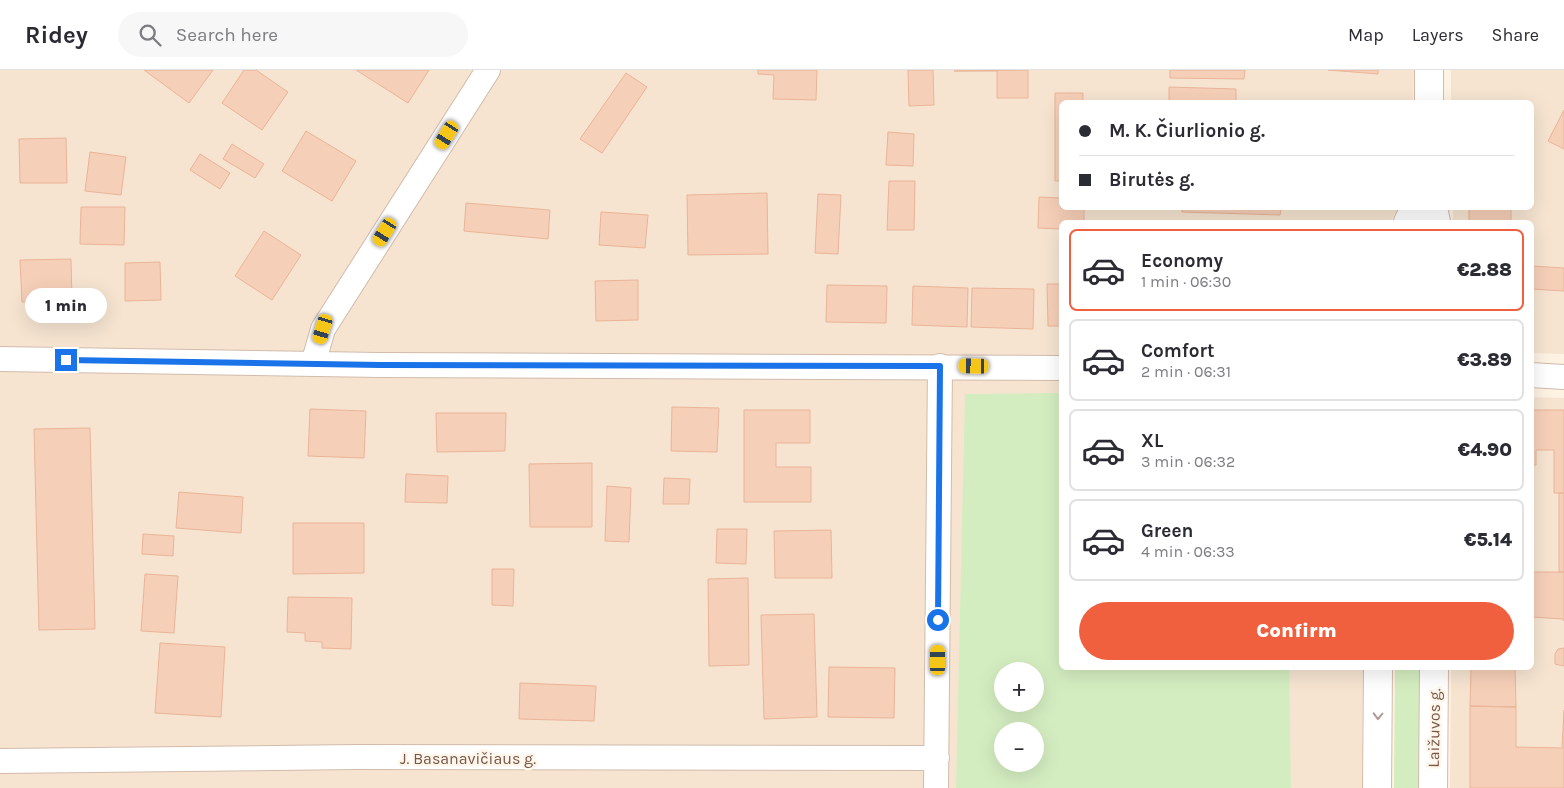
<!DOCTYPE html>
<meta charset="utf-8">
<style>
:root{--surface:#fff;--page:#f7f7f7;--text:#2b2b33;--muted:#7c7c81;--line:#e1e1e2;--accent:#f1603e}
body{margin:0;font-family:Karla,sans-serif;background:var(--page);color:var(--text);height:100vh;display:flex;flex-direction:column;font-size:19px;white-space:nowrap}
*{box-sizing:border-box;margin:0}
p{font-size:16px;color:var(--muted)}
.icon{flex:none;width:28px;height:28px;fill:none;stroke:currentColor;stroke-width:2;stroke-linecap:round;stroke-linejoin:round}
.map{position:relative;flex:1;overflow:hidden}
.details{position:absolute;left:1059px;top:150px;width:475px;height:450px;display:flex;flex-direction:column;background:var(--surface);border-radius:8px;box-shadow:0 5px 20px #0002}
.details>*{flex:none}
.guide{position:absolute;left:1059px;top:30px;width:475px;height:110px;border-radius:8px;box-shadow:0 5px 20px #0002;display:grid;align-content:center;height:110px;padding:0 20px;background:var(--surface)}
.tools{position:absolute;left:994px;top:592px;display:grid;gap:10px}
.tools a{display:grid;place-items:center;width:50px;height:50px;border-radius:50%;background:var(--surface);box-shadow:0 5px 20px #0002;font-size:25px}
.end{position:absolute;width:22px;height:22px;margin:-11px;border:6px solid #1a73e8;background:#fff;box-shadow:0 0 0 2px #fff}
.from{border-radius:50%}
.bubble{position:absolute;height:35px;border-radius:18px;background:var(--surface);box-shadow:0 5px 20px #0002;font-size:16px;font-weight:800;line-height:35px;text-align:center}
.car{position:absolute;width:15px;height:30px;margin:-15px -8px;border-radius:6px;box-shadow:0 0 4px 1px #0007;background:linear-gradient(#f5c518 24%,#345 0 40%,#f5c518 0 76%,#345 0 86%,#f5c518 0)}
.guide b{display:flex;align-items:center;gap:18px;height:48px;font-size:19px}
.guide b+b{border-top:1px solid var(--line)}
.guide i{width:12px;height:12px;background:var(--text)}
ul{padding:9px 0 0;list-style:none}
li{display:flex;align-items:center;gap:15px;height:82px;margin:0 10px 8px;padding:0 10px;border:2px solid var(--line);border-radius:8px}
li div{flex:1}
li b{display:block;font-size:19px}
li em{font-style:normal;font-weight:800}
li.selected{border-color:var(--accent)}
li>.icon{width:45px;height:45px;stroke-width:1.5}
.action{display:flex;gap:10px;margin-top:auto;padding:10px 20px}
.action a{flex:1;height:58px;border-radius:30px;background:var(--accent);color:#fff;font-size:20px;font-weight:800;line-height:58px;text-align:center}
header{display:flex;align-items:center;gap:30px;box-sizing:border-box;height:70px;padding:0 25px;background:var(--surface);border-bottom:1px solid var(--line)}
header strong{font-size:24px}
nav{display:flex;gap:28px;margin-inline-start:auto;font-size:18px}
.search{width:350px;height:45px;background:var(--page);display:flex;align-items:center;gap:12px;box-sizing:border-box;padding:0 18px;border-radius:28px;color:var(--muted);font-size:19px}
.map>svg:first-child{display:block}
.residential{fill:#f6e4d1;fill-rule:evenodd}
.green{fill:#d4edc0;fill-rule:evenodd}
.building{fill:#f6cfb8;stroke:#eab497}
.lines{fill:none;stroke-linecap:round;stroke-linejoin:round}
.street-casing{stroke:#d2bbab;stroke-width:26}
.secondary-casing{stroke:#d6bba8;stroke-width:30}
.street{stroke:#fff;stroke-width:24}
.secondary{stroke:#fff;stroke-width:28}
.oneway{stroke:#ae9a91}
.route{stroke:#1a73e8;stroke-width:6}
.labels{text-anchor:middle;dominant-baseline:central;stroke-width:5;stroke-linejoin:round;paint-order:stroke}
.street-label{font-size:16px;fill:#785747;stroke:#fff6eb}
</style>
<header>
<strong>Ridey</strong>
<div class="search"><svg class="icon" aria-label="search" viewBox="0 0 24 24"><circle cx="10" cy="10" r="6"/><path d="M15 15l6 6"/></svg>Search here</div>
<nav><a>Map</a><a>Layers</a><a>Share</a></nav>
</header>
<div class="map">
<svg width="1564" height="718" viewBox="0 0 1564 718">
<rect width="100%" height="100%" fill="#fef2e3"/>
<path class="residential" d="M0 0H1414L1413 32H1061V138H1398L1390 152H1061V598H1363L1362 718H0ZM1002 601H1035V634H1002ZM1002 661H1035V694H1002Z
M1451 0H1564V284L1531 283V152H1453V138H1531V32H1451Z
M1531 327 1564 328V718H1450L1451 598H1531Z"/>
<path class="green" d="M1061 323V598H1289L1291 718H956L965 324ZM1002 601H1035V634H1002ZM1002 661H1035V694H1002Z
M1395 598H1420L1419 718H1394Z"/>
<path class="building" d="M144 0H213L189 33Z
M244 0H256L288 22 262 60 222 33Z
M356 0H429L408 33Z
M758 0H817L816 30 773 29 774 5 758 4Z
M908 0H933L934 35 909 36Z
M1028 0V28H997V1H954Z
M1170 0H1245L1244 9 1170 8Z
M1328 0H1378V4Z
M626 3 647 17 602 83 580 69Z
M1169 17 1236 19V32H1169Z
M1055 23H1083V32H1061V111H1055Z
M1564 40V79L1548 71Z
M306 61 356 91 332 131 282 101Z
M888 62 914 64 913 96 886 95Z
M66 68 67 113H20L19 69Z
M232 74 264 94 255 108 223 89Z
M90 82 126 87 121 125 85 121Z
M200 84 230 103 220 119 190 100Z
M889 111H915L914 160H887Z
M767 123 768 184 688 185 687 125Z
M818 124 841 125 838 184 815 183Z
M1039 127 1061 128V138H1084V152H1061V159L1038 158Z
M466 133 550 140 548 169 464 161Z
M81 137H125L124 175 80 174Z
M1182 138H1281L1280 145 1182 142Z
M1469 138H1511V152H1469Z
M601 142 648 145 645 178 599 175Z
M264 161 301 185 272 230 235 206Z
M71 189 72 231 22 232 20 190Z
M160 192 161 230 125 231V193Z
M1531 196 1564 198V221L1531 219Z
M638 210V250L596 251 595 211Z
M1047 214H1061V256H1048Z
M827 215 887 216 886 253 826 252Z
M913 216 968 218 967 257 912 255Z
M972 218 1034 219 1033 259 971 257Z
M672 337 719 338 717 382 671 381Z
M310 339 366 341 364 388 308 386Z
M744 340H810V373H776V397H811V432H744Z
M1531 340H1564V423H1554V380H1536V395H1531Z
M436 343H506L505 381 437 382Z
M90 358 95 559 39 560 34 359Z
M592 393V457H530L529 394Z
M406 404 448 406 447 433 405 432Z
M664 408 690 409 689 434H663Z
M607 416 631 418 629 472 605 471Z
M179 422 243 427 241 463 176 458Z
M1559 423H1564V502H1559Z
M293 453H364V503L293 504Z
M717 459H747L746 494 716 493Z
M831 460 832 508H775L774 461Z
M143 464 174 466 173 486 142 484Z
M492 499H514L513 536 492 535Z
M1531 502H1564V551L1563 549 1531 547Z
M145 504 178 506 174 563 141 561Z
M748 508 749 595 709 596 708 509Z
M288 527 352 528 351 579 322 578V572L305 571V563L287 562Z
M814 544 817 647 764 649 761 545Z
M160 573 225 577 221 647 155 643Z
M1564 578V596L1555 594V584L1558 579Z
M829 597 895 598 894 648 828 647Z
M1471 598H1515L1516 637 1470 636Z
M520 613 596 616 594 651 519 649Z
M1470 636 1516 637V677L1562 678 1564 640V718H1470Z"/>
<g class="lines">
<defs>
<path id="street" d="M0 289 380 295 1061 298
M313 294 323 259 488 0
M1531 305 1564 307
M0 691 357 687 937 688
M936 718 940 296"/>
<path id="secondary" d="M1429 32V0
M1433 138 1436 152
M1408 152 1415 138
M1377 718 1378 598
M1433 718 1434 598"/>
</defs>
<use href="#street" class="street-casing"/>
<use href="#secondary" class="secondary-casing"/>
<use href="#street" class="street"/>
<use href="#secondary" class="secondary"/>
</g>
<defs><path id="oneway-chevron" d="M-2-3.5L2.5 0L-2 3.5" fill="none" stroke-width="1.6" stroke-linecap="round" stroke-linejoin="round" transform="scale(1.25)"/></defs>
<use class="oneway" href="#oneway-chevron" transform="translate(1378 646) rotate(91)"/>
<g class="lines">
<path class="route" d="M66 290 380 295 940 296 938 550"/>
</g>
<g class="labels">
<g class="street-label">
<text transform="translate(1434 658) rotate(-89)">Laižuvos g.</text>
<text x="468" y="688">J. Basanavičiaus g.</text>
</g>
</g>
</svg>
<div class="tools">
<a>+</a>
<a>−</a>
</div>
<i class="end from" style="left:938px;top:550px"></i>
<i class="end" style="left:66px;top:290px"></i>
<div class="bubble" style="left:25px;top:218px;width:82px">1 min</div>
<i class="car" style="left:447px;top:65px;rotate:212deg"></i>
<i class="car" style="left:385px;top:162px;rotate:212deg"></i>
<i class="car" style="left:323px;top:259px;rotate:197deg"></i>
<i class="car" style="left:974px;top:296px;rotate:271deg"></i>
<i class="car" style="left:938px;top:590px;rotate:0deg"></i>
<div class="guide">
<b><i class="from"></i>M. K. Čiurlionio g.</b>
<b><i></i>Birutės g.</b>
</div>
<section class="details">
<ul>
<li class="selected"><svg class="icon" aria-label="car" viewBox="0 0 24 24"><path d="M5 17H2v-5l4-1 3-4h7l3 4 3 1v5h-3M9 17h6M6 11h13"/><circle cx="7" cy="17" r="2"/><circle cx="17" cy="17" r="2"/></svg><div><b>Economy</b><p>1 min · 06:30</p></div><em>€2.88</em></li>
<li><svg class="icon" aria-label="car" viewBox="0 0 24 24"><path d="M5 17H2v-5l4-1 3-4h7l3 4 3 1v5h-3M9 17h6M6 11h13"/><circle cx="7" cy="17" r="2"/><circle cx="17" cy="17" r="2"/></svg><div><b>Comfort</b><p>2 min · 06:31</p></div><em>€3.89</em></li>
<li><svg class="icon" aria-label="car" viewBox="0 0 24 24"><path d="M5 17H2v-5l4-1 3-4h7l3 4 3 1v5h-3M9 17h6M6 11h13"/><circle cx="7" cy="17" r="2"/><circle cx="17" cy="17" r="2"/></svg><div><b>XL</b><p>3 min · 06:32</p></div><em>€4.90</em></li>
<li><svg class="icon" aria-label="car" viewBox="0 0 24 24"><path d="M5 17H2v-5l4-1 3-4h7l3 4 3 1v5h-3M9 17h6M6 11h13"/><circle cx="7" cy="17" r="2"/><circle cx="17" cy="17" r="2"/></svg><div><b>Green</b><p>4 min · 06:33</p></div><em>€5.14</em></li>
</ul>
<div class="action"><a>Confirm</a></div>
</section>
</div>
